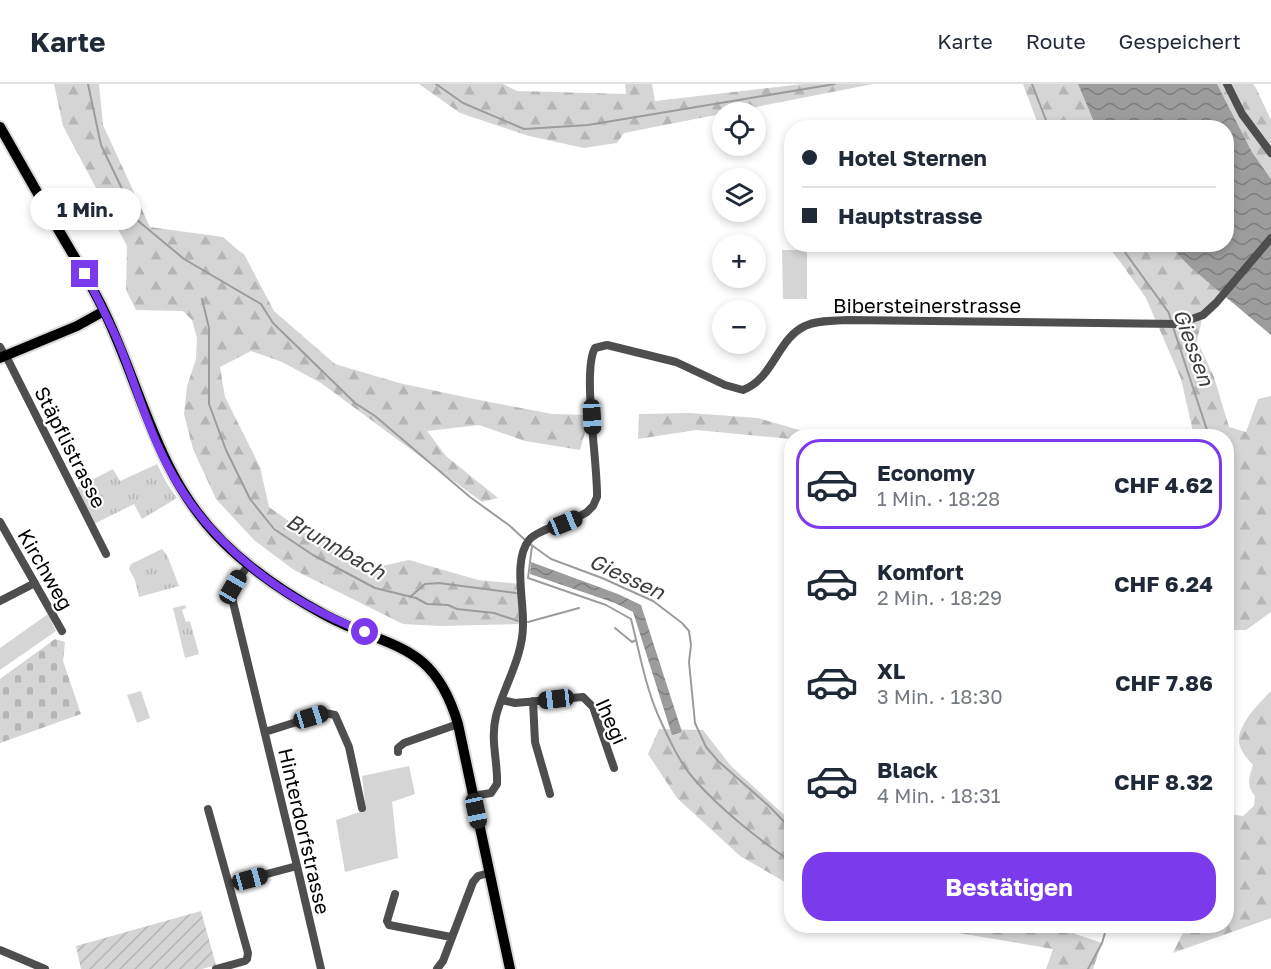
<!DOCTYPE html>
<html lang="de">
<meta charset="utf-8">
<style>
:root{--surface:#fff;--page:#f6f6f7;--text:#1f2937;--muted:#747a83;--line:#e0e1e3;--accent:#7c3aed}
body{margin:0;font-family:"Golos Text",sans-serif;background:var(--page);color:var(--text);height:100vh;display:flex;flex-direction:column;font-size:22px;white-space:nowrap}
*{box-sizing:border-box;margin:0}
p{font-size:20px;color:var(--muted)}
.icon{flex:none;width:33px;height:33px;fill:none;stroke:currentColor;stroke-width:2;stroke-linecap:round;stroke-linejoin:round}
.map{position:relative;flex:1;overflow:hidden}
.sheet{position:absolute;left:784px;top:345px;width:450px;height:504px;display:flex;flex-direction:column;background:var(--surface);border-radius:24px;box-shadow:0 3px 9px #0003}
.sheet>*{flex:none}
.banner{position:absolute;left:784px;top:36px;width:450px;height:132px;border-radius:24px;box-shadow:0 3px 9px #0003;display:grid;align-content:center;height:132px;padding:0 18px;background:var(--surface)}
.tools{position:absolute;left:712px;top:18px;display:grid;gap:12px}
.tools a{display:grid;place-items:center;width:54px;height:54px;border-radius:50%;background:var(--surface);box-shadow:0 3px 9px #0003;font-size:30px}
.end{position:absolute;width:27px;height:27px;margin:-14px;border:8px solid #7c3aed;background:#fff;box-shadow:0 0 0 3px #fff}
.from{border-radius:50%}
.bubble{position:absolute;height:42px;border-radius:21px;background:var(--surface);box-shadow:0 3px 9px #0003;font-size:20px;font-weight:700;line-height:42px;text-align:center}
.car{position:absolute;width:18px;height:36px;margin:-18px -9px;border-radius:8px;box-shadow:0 0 4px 2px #0007;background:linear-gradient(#222 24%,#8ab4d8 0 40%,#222 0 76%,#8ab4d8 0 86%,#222 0)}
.banner b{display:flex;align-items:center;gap:21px;height:57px;font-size:22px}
.banner b+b{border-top:2px solid var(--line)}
.banner i{width:15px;height:15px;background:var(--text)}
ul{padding:10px 0 0;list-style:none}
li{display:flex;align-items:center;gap:18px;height:90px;margin:0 12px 9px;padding:0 6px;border:3px solid transparent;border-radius:24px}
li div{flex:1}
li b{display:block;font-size:22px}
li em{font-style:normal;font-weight:700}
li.current{border-color:var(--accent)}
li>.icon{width:54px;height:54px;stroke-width:1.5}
.action{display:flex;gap:12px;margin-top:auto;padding:12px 18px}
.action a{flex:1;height:69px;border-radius:24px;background:var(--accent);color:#fff;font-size:24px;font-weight:700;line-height:69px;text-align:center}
header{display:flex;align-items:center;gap:36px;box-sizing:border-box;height:84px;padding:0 30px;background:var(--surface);border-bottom:2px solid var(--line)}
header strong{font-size:28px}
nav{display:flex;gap:33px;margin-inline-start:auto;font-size:21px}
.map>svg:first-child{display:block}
.grass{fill:#d5d5d5}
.forest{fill:url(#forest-firs)}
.cemetery{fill:url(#cemetery-stones)}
.park{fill:url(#park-tufts)}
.garden{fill:url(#garden-furrows)}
.water{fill:url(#water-waves)}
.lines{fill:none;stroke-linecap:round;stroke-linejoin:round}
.stream{stroke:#9c9c9c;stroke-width:2}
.major-casing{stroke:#dbdbdb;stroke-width:14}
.minor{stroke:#4e4e4e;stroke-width:8}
.major{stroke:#000;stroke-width:10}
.route{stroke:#7c3aed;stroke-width:8}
.labels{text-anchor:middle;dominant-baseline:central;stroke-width:4.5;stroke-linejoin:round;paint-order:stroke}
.street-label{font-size:20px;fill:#000;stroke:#fff}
.water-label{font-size:21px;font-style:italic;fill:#3d3d3d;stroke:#fff}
</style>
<header>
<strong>Karte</strong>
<nav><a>Karte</a><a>Route</a><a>Gespeichert</a></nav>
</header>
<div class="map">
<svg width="1271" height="885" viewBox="0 0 1271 885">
<defs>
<pattern id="forest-firs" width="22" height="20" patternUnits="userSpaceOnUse" patternTransform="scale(1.5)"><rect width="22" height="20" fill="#d5d5d5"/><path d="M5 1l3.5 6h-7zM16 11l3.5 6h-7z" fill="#b5b5b5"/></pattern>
<pattern id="cemetery-stones" width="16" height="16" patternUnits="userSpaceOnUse" patternTransform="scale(1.5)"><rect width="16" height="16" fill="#d5d5d5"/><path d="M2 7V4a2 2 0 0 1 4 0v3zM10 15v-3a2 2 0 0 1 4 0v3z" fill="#b5b5b5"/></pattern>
<pattern id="park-tufts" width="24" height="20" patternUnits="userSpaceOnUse" patternTransform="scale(1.5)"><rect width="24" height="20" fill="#d5d5d5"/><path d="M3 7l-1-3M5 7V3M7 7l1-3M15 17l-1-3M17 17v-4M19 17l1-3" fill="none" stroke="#b5b5b5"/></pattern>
<pattern id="garden-furrows" width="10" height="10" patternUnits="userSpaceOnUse" patternTransform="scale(1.5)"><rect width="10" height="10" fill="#d5d5d5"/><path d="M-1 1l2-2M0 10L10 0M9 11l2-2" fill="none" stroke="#b5b5b5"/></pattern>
<pattern id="water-waves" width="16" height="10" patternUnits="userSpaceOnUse" patternTransform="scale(1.5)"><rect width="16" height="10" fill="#9c9c9c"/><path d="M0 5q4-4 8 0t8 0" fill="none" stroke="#7d7d7d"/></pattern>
</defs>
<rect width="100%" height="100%" fill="#fff"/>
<path class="grass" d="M782 166H807V215H783Z
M48 530 56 547 0 586V564Z
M141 607 150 634 137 639 127 611Z
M409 682 415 710 392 718 398 774 345 788 336 736 366 726 362 692Z"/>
<path class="forest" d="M54 0H99L103 41 150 143 223 153 239 167 244 170 274 227 335 280 399 299 474 315 552 330 590 331 580 366 525 357 479 341 427 347 446 372 498 414 482 418 321 299 282 278 251 267 220 283 225 313 260 383 269 423 307 450 337 457 368 485 409 476 478 496 520 500 523 540 441 542 403 540 294 486 254 456 216 415 193 365 184 330 187 302 196 275 197 254 192 236 183 227 136 226 126 206 127 162 63 42Z
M419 0H503L517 7 626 10 625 0H652L655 17 803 0H873L624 49 617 59 584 64 529 52 460 29Z
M1023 0H1078L1096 43H1039Z
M1217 0H1253L1256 4 1271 36V95L1252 68Z
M1108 161H1169L1190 183 1223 210 1203 231 1197 257 1214 293 1229 343 1246 348 1258 315 1271 312V528L1246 546H1234L1229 534 1231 513 1227 511V352H1194L1181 295 1146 214Z
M690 329 758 334 820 352H792V355L696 346 638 355 639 330Z
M1271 607V834L1173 869 1186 842H1227V730L1243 732 1254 722 1255 712C1246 702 1249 693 1253 681 1247 674 1239 666 1239 656 1239 639 1260 618 1271 607Z
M659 645 703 646 731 682 792 738V802L740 772 677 714 648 670Z
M918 842H1052L1102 859 1093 885H1046L1053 865Z"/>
<path class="cemetery" d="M55 555 65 558 63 577 81 630 0 659V595Z"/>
<path class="park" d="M157 380 166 398 177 414 142 435 134 420 94 440 76 404 113 385 120 397Z
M162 465 167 471 179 502 139 513 135 496 129 485 131 480Z
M185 521 186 524 182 526 186 538 190 537 199 570 185 574 173 524Z"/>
<path class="garden" d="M201 827 216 881 202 885H81L76 862Z"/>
<path class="water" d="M1078 0H1217L1252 68 1271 95V251L1190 183 1169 161 1227 160V44L1096 43Z
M531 478 618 510 641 521 682 648 672 651 633 528 615 519 530 490Z"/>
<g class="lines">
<path class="stream" d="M88 0 101 61 137 136 184 175 261 220 273 239 355 319 375 332 470 413 510 442 525 456
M436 0 463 19 524 45 588 41 835 0
M1032 0 1049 44
M1119 160 1169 229 1171 237
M202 215 209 244V320L226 366 250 415 274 445 313 471 375 504 416 514 427 520 448 521 457 525 494 529 518 537
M1173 243 1209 352
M530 460 551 475 602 494 653 517 682 539 689 547 691 561 689 578 695 639 706 663 718 677 769 722 792 746
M532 462 528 494 606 521 631 535C639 566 645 601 658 631 668 653 679 678 694 695 720 725 759 756 792 778
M410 513 425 500 439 499 516 509
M528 538 579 524
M615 544 632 558 636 556
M1088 885 1102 859 1107 842"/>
<defs>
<path id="major" d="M0 43C18 75 36 106 54 138 71 168 90 197 105 229 143 308 157 392 222 457 252 487 288 511 325 531 390 566 433 556 458 640L510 885
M0 274 77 242 104 227"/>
</defs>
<use href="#major" class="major-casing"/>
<path class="minor" d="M1227 0 1242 30 1271 69
M0 263 5 272
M6 272 106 470
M0 438 62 547
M249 480 233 503V518L297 782 321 885
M0 517 35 499
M502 616 515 619 583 613 593 623 614 684
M533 617 535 658 550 710
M265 648 325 629 335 631 349 663 362 724
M398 668V664L404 659 458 640
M473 712 491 709 497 700C498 677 490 657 496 632 504 602 523 573 523 541 524 517 513 476 529 456 538 445 573 438 587 428L593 422 597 413C598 381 582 286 595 264L607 261 676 278 725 301 743 306C774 294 777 255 805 242 817 236 834 237 847 236L1178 240 1203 231 1216 219 1271 154
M208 725 248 869 247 875 245 877 216 885
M229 800 297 782
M395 810 387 837 389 841 451 853
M0 866 45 885
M437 885 443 877 473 798 478 792 489 789"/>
<use href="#major" class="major"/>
</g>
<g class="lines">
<path class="route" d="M85 190C97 213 109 236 119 260 136 301 148 346 170 386 210 462 285 517 365 548"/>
</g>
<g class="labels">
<g class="street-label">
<text x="927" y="221">Bibersteinerstrasse</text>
<text transform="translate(71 363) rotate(63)">Stäpflistrasse</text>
<text transform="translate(46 485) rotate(60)">Kirchweg</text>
<text transform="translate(612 637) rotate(66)">Ihegi</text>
<text transform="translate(305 747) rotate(77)">Hinterdorfstrasse</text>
</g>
<g class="water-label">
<text transform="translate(1194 263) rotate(70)">Giessen</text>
<text transform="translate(336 462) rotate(30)">Brunnbach</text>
<text transform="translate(627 492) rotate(25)">Giessen</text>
</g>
</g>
</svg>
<div class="tools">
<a><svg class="icon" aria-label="locate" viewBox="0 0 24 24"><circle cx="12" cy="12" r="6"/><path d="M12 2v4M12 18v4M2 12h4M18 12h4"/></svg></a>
<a><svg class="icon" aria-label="layers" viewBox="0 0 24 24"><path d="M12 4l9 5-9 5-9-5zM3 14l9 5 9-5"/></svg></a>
<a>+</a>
<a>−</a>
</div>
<i class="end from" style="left:365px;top:548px"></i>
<i class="end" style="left:85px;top:190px"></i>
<div class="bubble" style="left:30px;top:104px;width:111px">1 Min.</div>
<i class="car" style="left:592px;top:333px;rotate:177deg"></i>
<i class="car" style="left:565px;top:439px;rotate:68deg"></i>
<i class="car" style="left:233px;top:503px;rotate:30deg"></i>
<i class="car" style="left:556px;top:615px;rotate:263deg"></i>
<i class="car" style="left:311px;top:633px;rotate:73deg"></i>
<i class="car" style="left:476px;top:727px;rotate:168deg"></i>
<i class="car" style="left:250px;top:795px;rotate:75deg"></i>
<div class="banner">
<b><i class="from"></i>Hotel Sternen</b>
<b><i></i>Hauptstrasse</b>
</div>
<section class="sheet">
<ul>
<li class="current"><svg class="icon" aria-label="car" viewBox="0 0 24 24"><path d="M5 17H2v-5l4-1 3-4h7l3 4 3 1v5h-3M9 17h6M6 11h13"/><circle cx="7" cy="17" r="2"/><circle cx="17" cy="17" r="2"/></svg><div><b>Economy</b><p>1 Min. · 18:28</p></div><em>CHF 4.62</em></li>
<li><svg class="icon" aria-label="car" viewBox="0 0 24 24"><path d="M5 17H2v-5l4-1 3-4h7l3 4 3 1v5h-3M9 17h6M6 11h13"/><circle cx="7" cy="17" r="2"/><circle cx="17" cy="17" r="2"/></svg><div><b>Komfort</b><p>2 Min. · 18:29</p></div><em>CHF 6.24</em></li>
<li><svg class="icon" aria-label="car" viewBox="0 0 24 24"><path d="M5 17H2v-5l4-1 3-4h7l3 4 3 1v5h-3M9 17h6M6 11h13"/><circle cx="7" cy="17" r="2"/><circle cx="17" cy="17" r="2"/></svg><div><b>XL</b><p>3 Min. · 18:30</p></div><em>CHF 7.86</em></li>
<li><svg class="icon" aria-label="car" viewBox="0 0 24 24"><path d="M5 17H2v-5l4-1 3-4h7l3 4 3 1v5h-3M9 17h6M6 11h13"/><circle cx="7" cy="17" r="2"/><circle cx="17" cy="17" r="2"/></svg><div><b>Black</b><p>4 Min. · 18:31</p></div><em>CHF 8.32</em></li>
</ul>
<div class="action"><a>Bestätigen</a></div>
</section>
</div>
